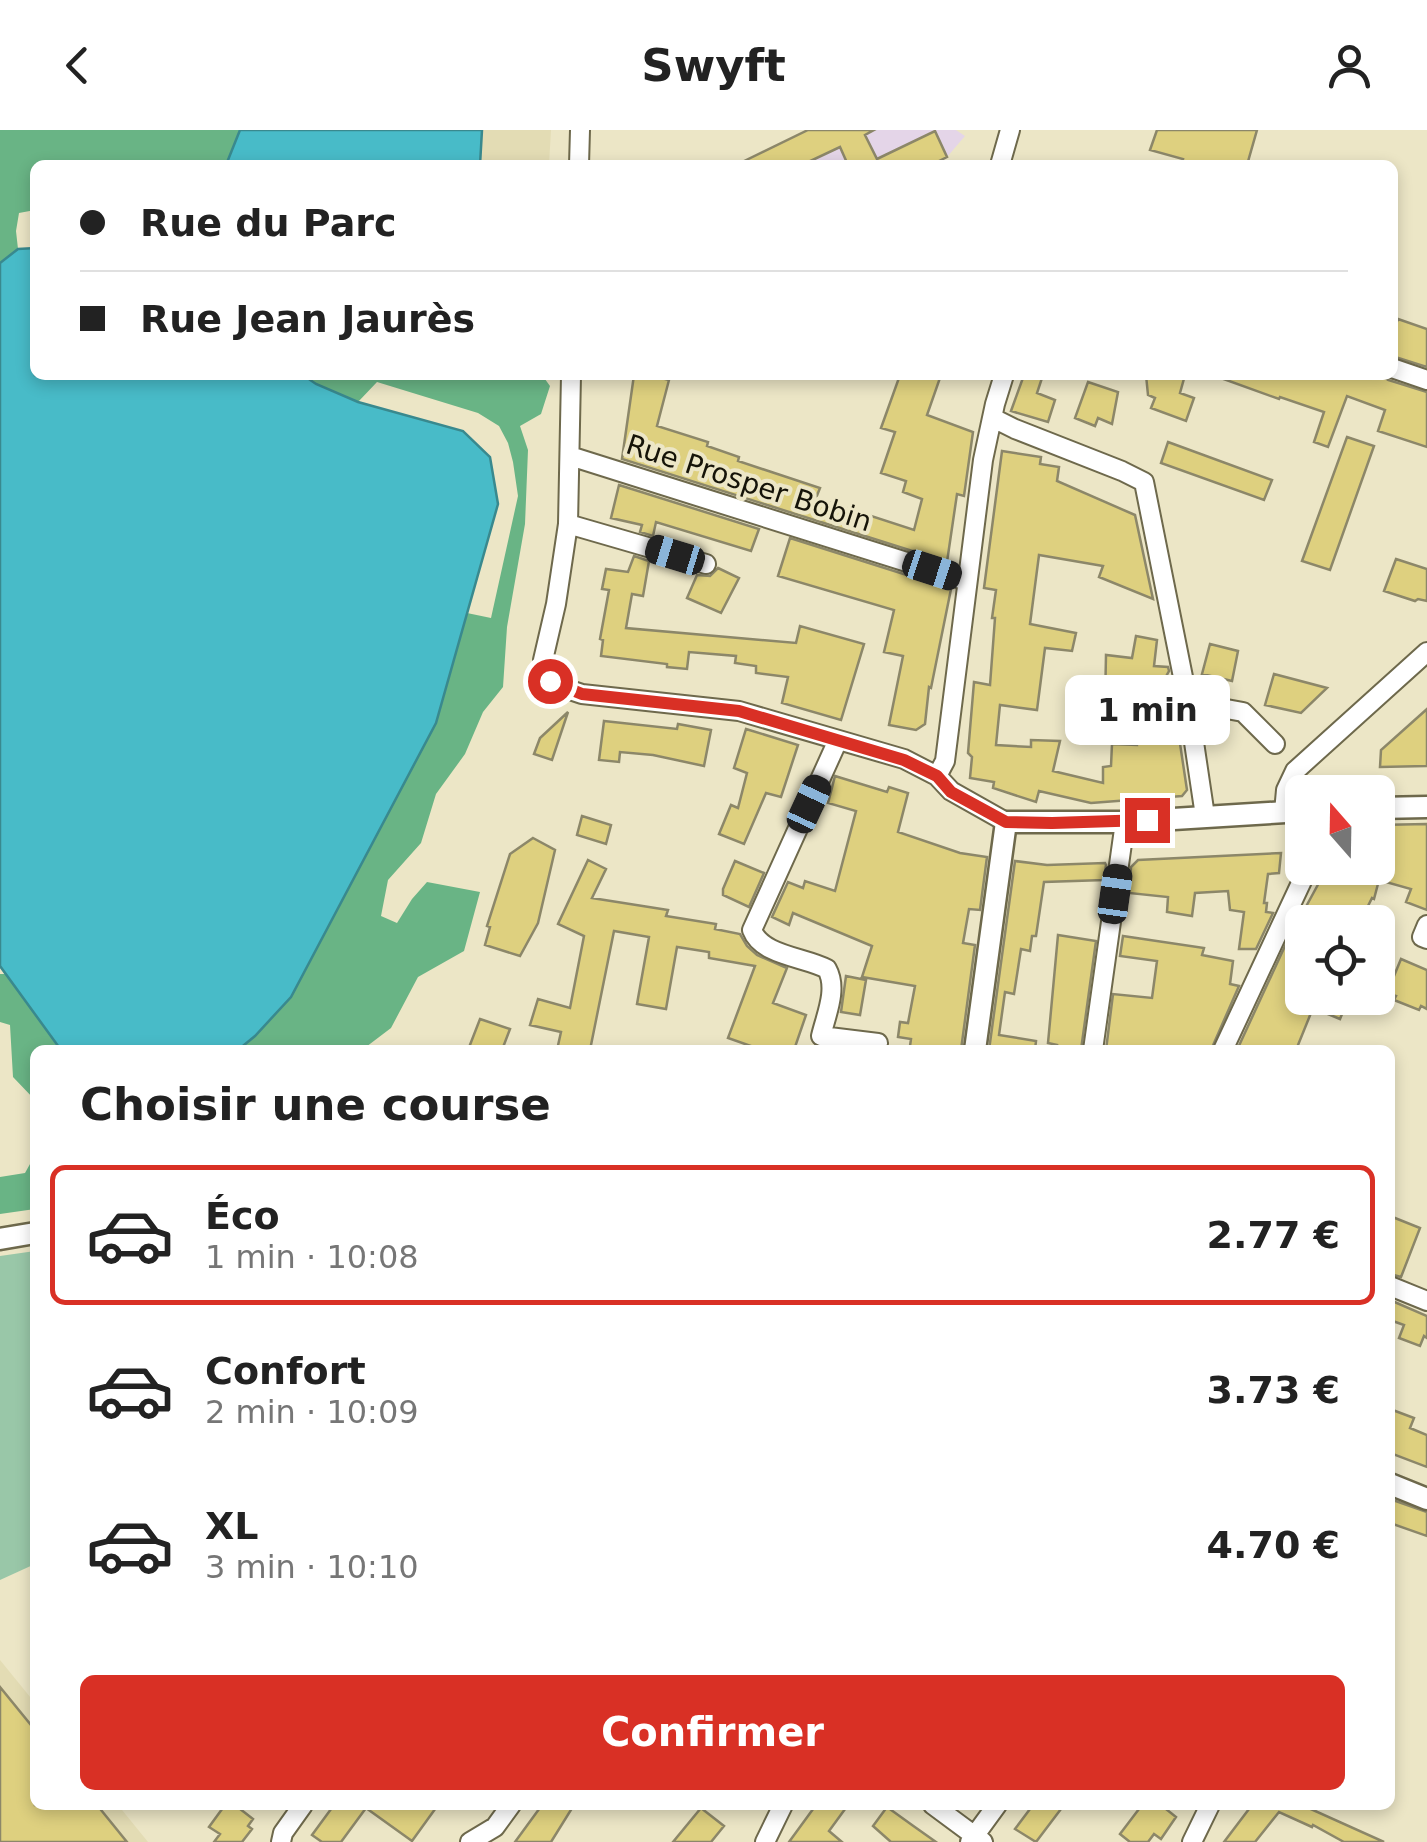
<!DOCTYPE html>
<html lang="fr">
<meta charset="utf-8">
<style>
:root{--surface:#fff;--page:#f6f6f6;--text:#222;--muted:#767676;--line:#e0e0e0;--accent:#d93025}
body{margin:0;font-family:"DejaVu Sans",sans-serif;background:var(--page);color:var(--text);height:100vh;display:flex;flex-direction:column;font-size:38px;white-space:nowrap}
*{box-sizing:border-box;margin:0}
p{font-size:32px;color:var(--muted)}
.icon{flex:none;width:55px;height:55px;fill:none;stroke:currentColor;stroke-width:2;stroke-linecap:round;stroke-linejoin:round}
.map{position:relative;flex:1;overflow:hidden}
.panel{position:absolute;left:30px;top:915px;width:1365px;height:765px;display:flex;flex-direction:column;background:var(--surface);border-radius:15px;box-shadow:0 5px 15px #0003}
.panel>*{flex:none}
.banner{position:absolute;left:30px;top:30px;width:1368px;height:220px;border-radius:15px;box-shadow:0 5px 15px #0003;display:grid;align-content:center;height:220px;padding:0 50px;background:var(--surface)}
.needle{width:65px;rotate:340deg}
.tools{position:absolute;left:1285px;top:645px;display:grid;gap:20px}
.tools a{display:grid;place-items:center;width:110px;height:110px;border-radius:15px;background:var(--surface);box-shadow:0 5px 15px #0003;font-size:50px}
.end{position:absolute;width:45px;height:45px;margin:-22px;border:12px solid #d93025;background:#fff;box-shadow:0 0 0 5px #fff}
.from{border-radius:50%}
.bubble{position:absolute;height:70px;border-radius:15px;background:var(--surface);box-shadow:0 5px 15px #0003;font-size:32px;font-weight:600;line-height:70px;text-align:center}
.car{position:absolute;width:30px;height:60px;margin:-30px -15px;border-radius:12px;box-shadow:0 0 8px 2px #0007;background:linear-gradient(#222 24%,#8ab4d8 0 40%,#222 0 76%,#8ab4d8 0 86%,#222 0)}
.banner b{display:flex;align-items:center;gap:35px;height:95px;font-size:38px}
.banner b+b{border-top:2px solid var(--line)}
.banner i{width:25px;height:25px;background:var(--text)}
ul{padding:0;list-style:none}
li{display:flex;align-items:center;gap:30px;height:140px;margin:0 20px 15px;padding:0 30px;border:5px solid transparent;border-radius:15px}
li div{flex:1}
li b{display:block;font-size:38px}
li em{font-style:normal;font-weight:600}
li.active{border-color:var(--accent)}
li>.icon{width:90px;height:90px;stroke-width:1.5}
h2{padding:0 50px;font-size:45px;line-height:120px}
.primary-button{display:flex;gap:20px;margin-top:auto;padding:20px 50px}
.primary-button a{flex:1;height:115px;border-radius:15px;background:var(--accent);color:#fff;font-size:40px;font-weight:600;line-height:115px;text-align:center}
header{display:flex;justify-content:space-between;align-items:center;height:130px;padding:0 50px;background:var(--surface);font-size:45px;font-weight:600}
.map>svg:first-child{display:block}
.built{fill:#e3dcb4}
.education{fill:#e4d5e8}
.green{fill:#99c7a8}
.forest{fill:#69b485}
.water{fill:#48bbc8;stroke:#39898e;stroke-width:2.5}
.building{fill:#ded07f;stroke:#8c8769;stroke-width:2.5}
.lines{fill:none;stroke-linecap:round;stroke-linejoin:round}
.minor-casing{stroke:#6e694c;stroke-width:22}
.tertiary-casing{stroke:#6e694c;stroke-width:25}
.minor{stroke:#fff;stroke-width:18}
.tertiary{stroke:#fff;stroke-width:20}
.route{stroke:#d93025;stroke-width:12}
.labels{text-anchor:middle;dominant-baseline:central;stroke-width:8;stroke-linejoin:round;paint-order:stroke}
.street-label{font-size:28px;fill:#151308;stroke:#ece6c6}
</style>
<header><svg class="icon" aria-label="back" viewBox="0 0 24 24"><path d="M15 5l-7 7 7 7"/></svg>Swyft<svg class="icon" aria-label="person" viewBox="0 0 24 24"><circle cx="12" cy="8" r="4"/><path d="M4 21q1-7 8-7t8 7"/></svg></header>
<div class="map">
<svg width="1427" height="1712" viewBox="0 0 1427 1712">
<rect width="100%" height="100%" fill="#ece6c6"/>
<path class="built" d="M482 0H551L549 35H480Z
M0 1530 35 1573V1675H118L148 1712H0Z"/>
<path class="education" d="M808 0H956L965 6 947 27 931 35H736Z"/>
<path class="green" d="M35 1121V1434L0 1450V1126Z"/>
<path class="forest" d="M0 0H240L226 35H35V80L19 83 16 101 18 119 0 133Z
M303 245H542L550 256 541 284 520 296 528 320 525 394 507 497 503 557 483 582 465 624 436 664 421 713 388 750 381 786 397 793 412 769 427 752 480 762 464 821 418 847 391 898 362 920H238L255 906 291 866 436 593 467 483 491 488 518 366 513 332 508 313 499 296 478 283 377 252 358 272 316 254Z
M0 844H6L61 920H35V970L13 947 10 895 0 892Z
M35 1025V1079L0 1084V1047L25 1043Z"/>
<path class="water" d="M240 0H482L480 35H226Z
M35 118V245H303L316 254 358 272 463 301 490 327 498 374 436 593 291 867 255 906 238 920H61L0 836V133L18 119Z"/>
<path class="building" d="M808 0H874L865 5 877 29 935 1 947 27 931 35H848L840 17 802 35H736Z
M1157 0H1257L1247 35H1181L1183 29 1150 20Z
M1398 189 1427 199V237L1392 226V204Z
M634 245H650L669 250 657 296 708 312 707 316 739 327 738 331 820 358 816 368 914 400 922 369 903 362 906 351 881 343 895 302 881 298 900 245H941L927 285 973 302 964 366 957 364 947 432 622 329Z
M1024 245H1043L1037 263 1055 270 1048 292 1011 281Z
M1146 245H1185L1180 263 1194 268 1186 291 1151 278 1155 268 1148 265Z
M1219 245H1382L1388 250 1427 262V317L1378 301 1385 280 1347 266 1328 317 1314 312 1324 282 1280 267 1279 269 1218 247Z
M1088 252 1118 262 1112 294 1098 288 1095 296 1075 288Z
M1347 307 1374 316 1330 440 1302 431Z
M1168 312 1272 350 1264 370 1161 333Z
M1002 321 1041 327 1040 334 1059 337 1057 351 1135 385 1153 469 1099 447 1103 436 1039 425 1030 494 1076 503 1072 521 1045 518 1037 580 1000 575 996 615 1031 617V610L1060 611 1053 641 1103 653V637L1111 636 1112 614 1137 615 1139 592 1113 589V574H1105L1106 525 1132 528 1136 506 1157 510 1154 536 1168 537 1169 541 1163 552 1168 597 1179 607 1187 660 1182 666 1091 673 1039 661 1036 672 993 658 994 652 970 648 972 627 968 623 974 552 990 555 995 488H992L996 460 984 458Z
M619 355 759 399 751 421 656 392 653 406 640 402 642 395 611 388Z
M790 408 951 459 931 558 929 557 925 594 916 600 889 595 903 526 884 522 894 480 778 446Z
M634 426 649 431 643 466 632 464 626 498 796 513 800 496 864 514 841 590 782 573 788 547 756 543V536L735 533 736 526 689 522 687 539 667 537V534L601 526 603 510 600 509 609 460 602 459 606 439 628 442Z
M1396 429 1427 439V471L1418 469 1415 471 1384 461Z
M718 438 739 448 721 483 687 468 697 445 710 446Z
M1210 514 1238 521 1232 551 1202 544Z
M1274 544 1327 558 1301 583 1265 575Z
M1427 579V636L1380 637 1381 620Z
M568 582 552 630 534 624 540 608Z
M604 591 677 599 678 594 711 600 704 636 653 625 620 622 619 632 599 630Z
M746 599 798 615 781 667 766 663 744 714 719 704 731 675 738 678 747 643 734 638Z
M835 646 887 662 889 657 908 663 898 702 960 723 987 727 980 780 969 779 963 813 975 815 961 920H925L910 916 911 909 898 907 900 892 908 893 915 856 862 847 872 816 793 783 789 795 772 787 788 752 803 758 805 751 835 761 856 681 828 673Z
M582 686 611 695 606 714 577 705Z
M1427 694V780L1406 772 1411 759 1379 750 1374 769 1372 768 1360 792 1343 788 1341 792H1302V868H1337L1347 872 1340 889 1313 878 1296 920H1237L1302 779V784L1327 738H1378V695Z
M533 708 555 720 538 793 520 826 485 815 490 797 487 796 510 724Z
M1281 723 1279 743 1268 744 1264 773H1267L1266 782 1273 783 1256 819H1239L1244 782 1230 780 1228 761 1195 763 1192 786 1167 782 1168 767 1129 763 1131 737 1138 730Z
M588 730 606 739 592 768 668 780 666 786 716 794 715 799 740 804 747 816 757 825 787 838 773 873 806 885 794 920H762L728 908 755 836 709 828V822L677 817 666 879 637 874 649 807 614 801 590 920H557L561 902 530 895 538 869 570 878 584 806 558 794Z
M735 731 764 743 749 777 723 765V759Z
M1015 731 1047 735 1105 733 1106 735 1104 750 1044 752 1036 806H1032L1030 821 1021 819 1014 864 1005 862 999 905 1036 911 1035 920H989Z
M1058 805 1096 811 1081 920H1056L1057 915 1048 913Z
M1123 806 1204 818 1202 825 1233 831 1230 854 1239 856 1211 920H1106L1113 864 1152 868 1157 831 1120 826Z
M1401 829 1427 840V879L1421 876 1419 880 1394 870 1396 866 1387 863Z
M846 846 866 850 860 885 841 882Z
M480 889 510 899 502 920H468Z
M1390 1086 1420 1098 1401 1147 1390 1144Z
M1390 1170 1427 1186V1208L1424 1206 1420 1216 1399 1208 1404 1195 1390 1190Z
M1390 1279 1414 1288 1410 1298 1427 1305V1337L1390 1323Z
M1390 1369 1427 1382V1406L1390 1393Z
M0 1557 35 1600V1675H97L127 1712H0Z
M225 1675H235L253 1689 248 1696 252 1699 242 1712H214L220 1704 209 1697Z
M334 1675H438L412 1711 366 1678 341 1712H322L312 1705Z
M542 1675H574L551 1712H515Z
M816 1675H848L829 1701 842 1712H789Z
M1033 1675H1064L1036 1712 1015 1699Z
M1142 1675H1161L1176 1687 1161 1709 1154 1704 1148 1712H1130L1120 1704Z
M1252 1675H1302L1384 1712H1344L1313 1695 1312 1697 1279 1682 1255 1712H1224Z
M887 1677 912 1695 936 1712H891L873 1696Z
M701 1678 724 1696 711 1712H673Z"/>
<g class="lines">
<defs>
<path id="minor" d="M579 35 580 0
M1000 35 1010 0
M1392 238 1427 250
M571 245 568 394 556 474 543 530 546 547 561 557 582 564 739 581 904 629 937 646 951 661 1006 692
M993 288 1015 299 1122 341 1144 352 1188 572 1205 686
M570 326 967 451
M568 394 706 434
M1188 572 1243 582 1275 614
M838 610 752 800C762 826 805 827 827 839 838 859 826 885 821 906L878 913
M937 646 945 631 983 330 995 274 1004 245
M1284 682 1286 660 1295 641 1427 522
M1427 795 1422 807 1427 809
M1093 920 1125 692
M1223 920 1308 738
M1390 1156 1427 1171
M933 1675 983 1712
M281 1712 283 1703 303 1675
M470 1712 495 1697 511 1675
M765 1712 783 1675
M970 1712 997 1675
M1192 1712 1210 1675"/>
<path id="tertiary" d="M1378 678 1427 677
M975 920 1006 692H1125L1302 681
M0 1109 35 1103
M1390 1354 1427 1369"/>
</defs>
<use href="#minor" class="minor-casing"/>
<use href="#tertiary" class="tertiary-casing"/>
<use href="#minor" class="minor"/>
<use href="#tertiary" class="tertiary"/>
</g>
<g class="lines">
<path class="route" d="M550 551 582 564 739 581 904 630 937 646 951 662 1006 692 1052 693 1147 690"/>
</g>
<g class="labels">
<g class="street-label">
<text transform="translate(749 353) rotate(18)">Rue Prosper Bobin</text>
</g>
</g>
</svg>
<div class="tools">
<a><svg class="needle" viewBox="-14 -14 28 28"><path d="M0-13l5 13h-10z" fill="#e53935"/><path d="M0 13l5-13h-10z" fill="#767676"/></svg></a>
<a><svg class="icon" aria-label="locate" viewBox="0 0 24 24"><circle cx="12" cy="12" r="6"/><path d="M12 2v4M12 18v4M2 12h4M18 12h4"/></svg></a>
</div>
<i class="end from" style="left:550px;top:551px"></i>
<i class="end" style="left:1147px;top:690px"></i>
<div class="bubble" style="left:1065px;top:545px;width:165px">1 min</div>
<i class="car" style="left:675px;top:425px;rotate:287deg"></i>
<i class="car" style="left:932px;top:440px;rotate:108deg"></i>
<i class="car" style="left:809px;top:674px;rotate:25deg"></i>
<i class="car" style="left:1115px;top:764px;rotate:8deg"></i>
<div class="banner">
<b><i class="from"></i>Rue du Parc</b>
<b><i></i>Rue Jean Jaurès</b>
</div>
<section class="panel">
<h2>Choisir une course</h2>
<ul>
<li class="active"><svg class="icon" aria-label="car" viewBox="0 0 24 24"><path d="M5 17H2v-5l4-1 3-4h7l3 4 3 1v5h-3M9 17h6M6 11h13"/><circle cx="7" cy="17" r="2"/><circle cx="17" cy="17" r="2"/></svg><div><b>Éco</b><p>1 min · 10:08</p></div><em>2.77 €</em></li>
<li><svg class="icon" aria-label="car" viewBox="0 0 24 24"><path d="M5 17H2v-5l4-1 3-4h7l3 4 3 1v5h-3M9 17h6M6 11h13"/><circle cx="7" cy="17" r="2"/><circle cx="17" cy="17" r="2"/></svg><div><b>Confort</b><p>2 min · 10:09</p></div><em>3.73 €</em></li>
<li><svg class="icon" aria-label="car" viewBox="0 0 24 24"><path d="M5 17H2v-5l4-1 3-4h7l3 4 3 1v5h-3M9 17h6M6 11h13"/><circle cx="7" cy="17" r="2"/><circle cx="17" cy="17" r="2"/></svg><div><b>XL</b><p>3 min · 10:10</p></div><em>4.70 €</em></li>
</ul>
<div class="primary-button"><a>Confirmer</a></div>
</section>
</div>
